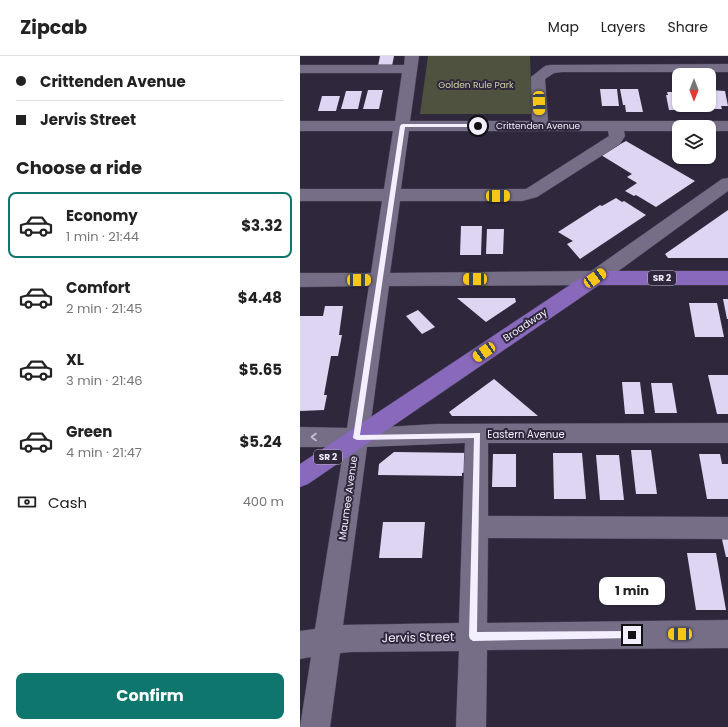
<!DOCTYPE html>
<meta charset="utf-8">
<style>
:root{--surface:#fff;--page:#f6f6f6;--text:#222;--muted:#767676;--line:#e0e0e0;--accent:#0f766e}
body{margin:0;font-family:Poppins,sans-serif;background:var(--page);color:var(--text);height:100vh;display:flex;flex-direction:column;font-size:15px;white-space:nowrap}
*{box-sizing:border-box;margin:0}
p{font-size:13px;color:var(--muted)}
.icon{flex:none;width:22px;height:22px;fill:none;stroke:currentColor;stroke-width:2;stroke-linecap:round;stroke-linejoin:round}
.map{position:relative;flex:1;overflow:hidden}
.drawer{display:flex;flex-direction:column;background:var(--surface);width:300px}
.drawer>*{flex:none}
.top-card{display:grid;align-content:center;height:88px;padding:0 16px;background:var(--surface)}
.needle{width:26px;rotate:180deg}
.fabs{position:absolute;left:372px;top:12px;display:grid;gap:8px}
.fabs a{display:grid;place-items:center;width:44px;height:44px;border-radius:8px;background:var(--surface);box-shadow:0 1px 3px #0004;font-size:20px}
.end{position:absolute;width:18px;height:18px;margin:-9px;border:5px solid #f3effe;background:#111;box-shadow:0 0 0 2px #111}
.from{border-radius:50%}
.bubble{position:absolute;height:28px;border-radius:8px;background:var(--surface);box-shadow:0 1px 3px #0004;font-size:13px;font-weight:700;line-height:28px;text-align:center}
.car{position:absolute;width:12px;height:24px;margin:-12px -6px;border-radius:5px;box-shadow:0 0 3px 1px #0007;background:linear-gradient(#f5c518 24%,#345 0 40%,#f5c518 0 76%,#345 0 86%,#f5c518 0)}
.top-card b{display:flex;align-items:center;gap:14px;height:38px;font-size:15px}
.top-card b+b{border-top:1px solid var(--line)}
.top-card i{width:10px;height:10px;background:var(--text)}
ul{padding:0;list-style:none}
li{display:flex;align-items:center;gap:12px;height:66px;margin:0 8px 6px;padding:0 8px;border:2px solid transparent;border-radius:8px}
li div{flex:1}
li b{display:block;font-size:15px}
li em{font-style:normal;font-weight:700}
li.on{border-color:var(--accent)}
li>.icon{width:36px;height:36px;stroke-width:1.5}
h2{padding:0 16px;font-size:18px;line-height:48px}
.pay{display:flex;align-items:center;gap:10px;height:44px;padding:0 16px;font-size:15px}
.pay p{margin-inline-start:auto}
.primary-button{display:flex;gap:8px;margin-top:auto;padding:8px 16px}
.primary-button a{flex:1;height:46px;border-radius:8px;background:var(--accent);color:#fff;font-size:16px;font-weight:700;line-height:46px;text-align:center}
header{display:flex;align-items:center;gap:24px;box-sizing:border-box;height:56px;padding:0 20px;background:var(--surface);border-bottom:1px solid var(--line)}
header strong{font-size:19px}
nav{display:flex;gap:22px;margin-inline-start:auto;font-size:14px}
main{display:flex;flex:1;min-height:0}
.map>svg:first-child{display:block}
.green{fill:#4f523e}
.building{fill:#ded5f2}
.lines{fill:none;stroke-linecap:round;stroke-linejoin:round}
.minor-casing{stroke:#4c4658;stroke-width:1}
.major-casing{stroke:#4c4658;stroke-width:1}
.minor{fill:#766e87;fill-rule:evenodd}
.major{fill:#8869bb;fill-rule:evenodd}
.oneway{stroke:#c7c2d4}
.route{fill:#f3effe}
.labels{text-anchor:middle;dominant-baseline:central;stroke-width:4;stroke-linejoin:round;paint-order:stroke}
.far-park-label{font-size:9px;fill:#ccd5a0;stroke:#2f283d}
.far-street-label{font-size:9px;fill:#f3effe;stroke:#2f283d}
.shield{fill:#2f283d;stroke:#b8b3c4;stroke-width:1}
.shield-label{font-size:9px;font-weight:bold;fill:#f3effe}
.street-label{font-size:10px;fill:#f3effe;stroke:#2f283d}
.near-street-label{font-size:12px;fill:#f3effe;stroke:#2f283d}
</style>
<header>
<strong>Zipcab</strong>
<nav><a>Map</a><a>Layers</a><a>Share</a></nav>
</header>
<main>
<section class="drawer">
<div class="top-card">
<b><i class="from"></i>Crittenden Avenue</b>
<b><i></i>Jervis Street</b>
</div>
<h2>Choose a ride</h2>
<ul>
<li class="on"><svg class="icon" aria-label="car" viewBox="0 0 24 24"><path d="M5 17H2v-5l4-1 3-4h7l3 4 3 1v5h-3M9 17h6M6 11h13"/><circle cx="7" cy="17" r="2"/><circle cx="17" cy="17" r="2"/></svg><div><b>Economy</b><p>1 min · 21:44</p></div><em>$3.32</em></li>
<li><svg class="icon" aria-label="car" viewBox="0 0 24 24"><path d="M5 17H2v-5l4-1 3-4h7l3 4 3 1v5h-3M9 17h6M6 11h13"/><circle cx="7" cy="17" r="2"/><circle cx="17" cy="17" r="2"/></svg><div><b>Comfort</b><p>2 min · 21:45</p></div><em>$4.48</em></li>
<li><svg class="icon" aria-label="car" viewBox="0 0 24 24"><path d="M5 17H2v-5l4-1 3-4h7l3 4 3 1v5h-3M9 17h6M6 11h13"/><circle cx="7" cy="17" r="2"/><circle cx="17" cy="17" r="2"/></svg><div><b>XL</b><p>3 min · 21:46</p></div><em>$5.65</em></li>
<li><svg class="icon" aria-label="car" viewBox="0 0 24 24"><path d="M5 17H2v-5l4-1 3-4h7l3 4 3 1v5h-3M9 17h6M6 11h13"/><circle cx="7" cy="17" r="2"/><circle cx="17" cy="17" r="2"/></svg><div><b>Green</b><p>4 min · 21:47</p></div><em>$5.24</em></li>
</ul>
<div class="pay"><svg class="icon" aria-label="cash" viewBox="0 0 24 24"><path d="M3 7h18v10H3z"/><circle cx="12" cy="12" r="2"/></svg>Cash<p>400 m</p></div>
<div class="primary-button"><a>Confirm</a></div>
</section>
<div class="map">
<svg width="428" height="671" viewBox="0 0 428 671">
<rect width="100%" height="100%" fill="#2f283d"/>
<path class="green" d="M128 0H230L232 58H120Z"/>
<path class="building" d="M80 0H94L92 10H78Z
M300 33H317L319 50H302Z
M320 33H338L343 56H326L325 49H323Z
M68 34H83L79 53H63Z
M410 34 425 35 428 50H421L422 53H413L409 39 411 38Z
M46 35H62L58 53H41Z
M367 36H374L375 39H379V49H382L383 54H369L366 39H368Z
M22 40H40L36 55H18Z
M393 49H409L412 55 394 53Z
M326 85 395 125 356 151 336 139 334 140 325 135 337 127 327 121 332 118 301 99Z
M316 142 322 146 324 145 346 159 280 203 267 188 273 185 258 176 300 149 302 150Z
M428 154V202H368L365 198Z
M161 170H182L181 199H160Z
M187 173H204L203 198H186Z
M157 242H215L216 246 186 266Z
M423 243H428V263H427Z
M389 247H417L424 281H395Z
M25 250H43L39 279H42L38 300H31L24 339H27L24 354 0 355V260H23Z
M118 254 135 271 122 278 106 260Z
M408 319H428V358H417Z
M194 323 238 360H152L149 356Z
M322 326H340L344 358H325Z
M351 327H372L377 357H355Z
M331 394H351L357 438H336Z
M94 396 171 397 170 416 162 417V420L78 419 79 408Z
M253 397H282L286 443H254Z
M193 398H216V431H192Z
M399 398H420L422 408H428V443H407Z
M296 399H319L324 444H300Z
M83 466H125L122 502H79Z
M421 479H428V501H426Z
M387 497H416L426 554H396Z"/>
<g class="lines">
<defs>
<path id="minor" d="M105 0H119L110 65H232L231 21 245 10 250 9 428 8V16H262L254 17 245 23 248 65H428V75H409V71H379V75H324L325 80 320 88 237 141 222 145H100L90 217 291 215 422 123 428 122V135L302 227 295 229 89 230 70 372 136 368 428 367V387H188V460L428 461V483L188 482 187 567 428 564V592L187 594 186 671H156L159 595 51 596 40 597 30 671H0L11 601 0 603V575L15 573 44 391H0V371L47 372 69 230 0 231V217H71L82 145H0V133H84L93 75H0V65H95L102 17H0V9H104ZM109 75H308L309 80 226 133H101ZM165 387 159 567 43 569 67 391Z"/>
<path id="major" d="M295 215H428V229H299L8 428 0 431V408L288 217Z"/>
</defs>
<use href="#minor" class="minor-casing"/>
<use href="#major" class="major-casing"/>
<use href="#minor" class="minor"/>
<use href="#major" class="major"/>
</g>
<defs><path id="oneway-chevron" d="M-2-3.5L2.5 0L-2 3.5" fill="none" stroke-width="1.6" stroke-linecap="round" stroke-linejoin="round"/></defs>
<use class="oneway" href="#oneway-chevron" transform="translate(14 381) rotate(-180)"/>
<path class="route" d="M102 68H178L180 70 178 71H105L60 379 180 377 177 576 332 575 335 576V582L173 585 170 583 169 580 174 382 57 384 53 382 100 70Z"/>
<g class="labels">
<g class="far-park-label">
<text x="176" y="29">Golden Rule Park</text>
</g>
<g class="far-street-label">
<text x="238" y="70">Crittenden Avenue</text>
</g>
<g class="shield">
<rect x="348" y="215" width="28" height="14" rx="3"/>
<rect x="14" y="394" width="28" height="14" rx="3"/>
</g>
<g class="shield-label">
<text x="362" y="222">SR 2</text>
<text x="28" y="401">SR 2</text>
</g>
<g class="street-label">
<text transform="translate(225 269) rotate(-34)">Broadway</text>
<text x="226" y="378">Eastern Avenue</text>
<text transform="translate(48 442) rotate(-82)">Maumee Avenue</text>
</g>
<g class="near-street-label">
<text transform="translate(118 581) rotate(-1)">Jervis Street</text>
</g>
</g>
</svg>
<div class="fabs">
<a><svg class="needle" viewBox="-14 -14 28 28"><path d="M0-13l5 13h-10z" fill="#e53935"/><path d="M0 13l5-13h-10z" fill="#767676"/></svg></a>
<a><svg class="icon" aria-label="layers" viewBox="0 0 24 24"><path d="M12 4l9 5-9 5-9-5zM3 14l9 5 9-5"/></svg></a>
</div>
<i class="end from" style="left:178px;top:70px"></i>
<i class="end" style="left:332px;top:579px"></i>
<div class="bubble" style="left:299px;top:521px;width:66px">1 min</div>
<i class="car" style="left:239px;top:47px;rotate:178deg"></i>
<i class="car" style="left:198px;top:140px;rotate:90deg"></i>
<i class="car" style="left:295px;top:222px;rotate:55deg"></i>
<i class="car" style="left:175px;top:223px;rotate:270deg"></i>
<i class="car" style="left:59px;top:224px;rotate:90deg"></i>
<i class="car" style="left:184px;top:296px;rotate:236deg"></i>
<i class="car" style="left:380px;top:578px;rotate:270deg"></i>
</div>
</main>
